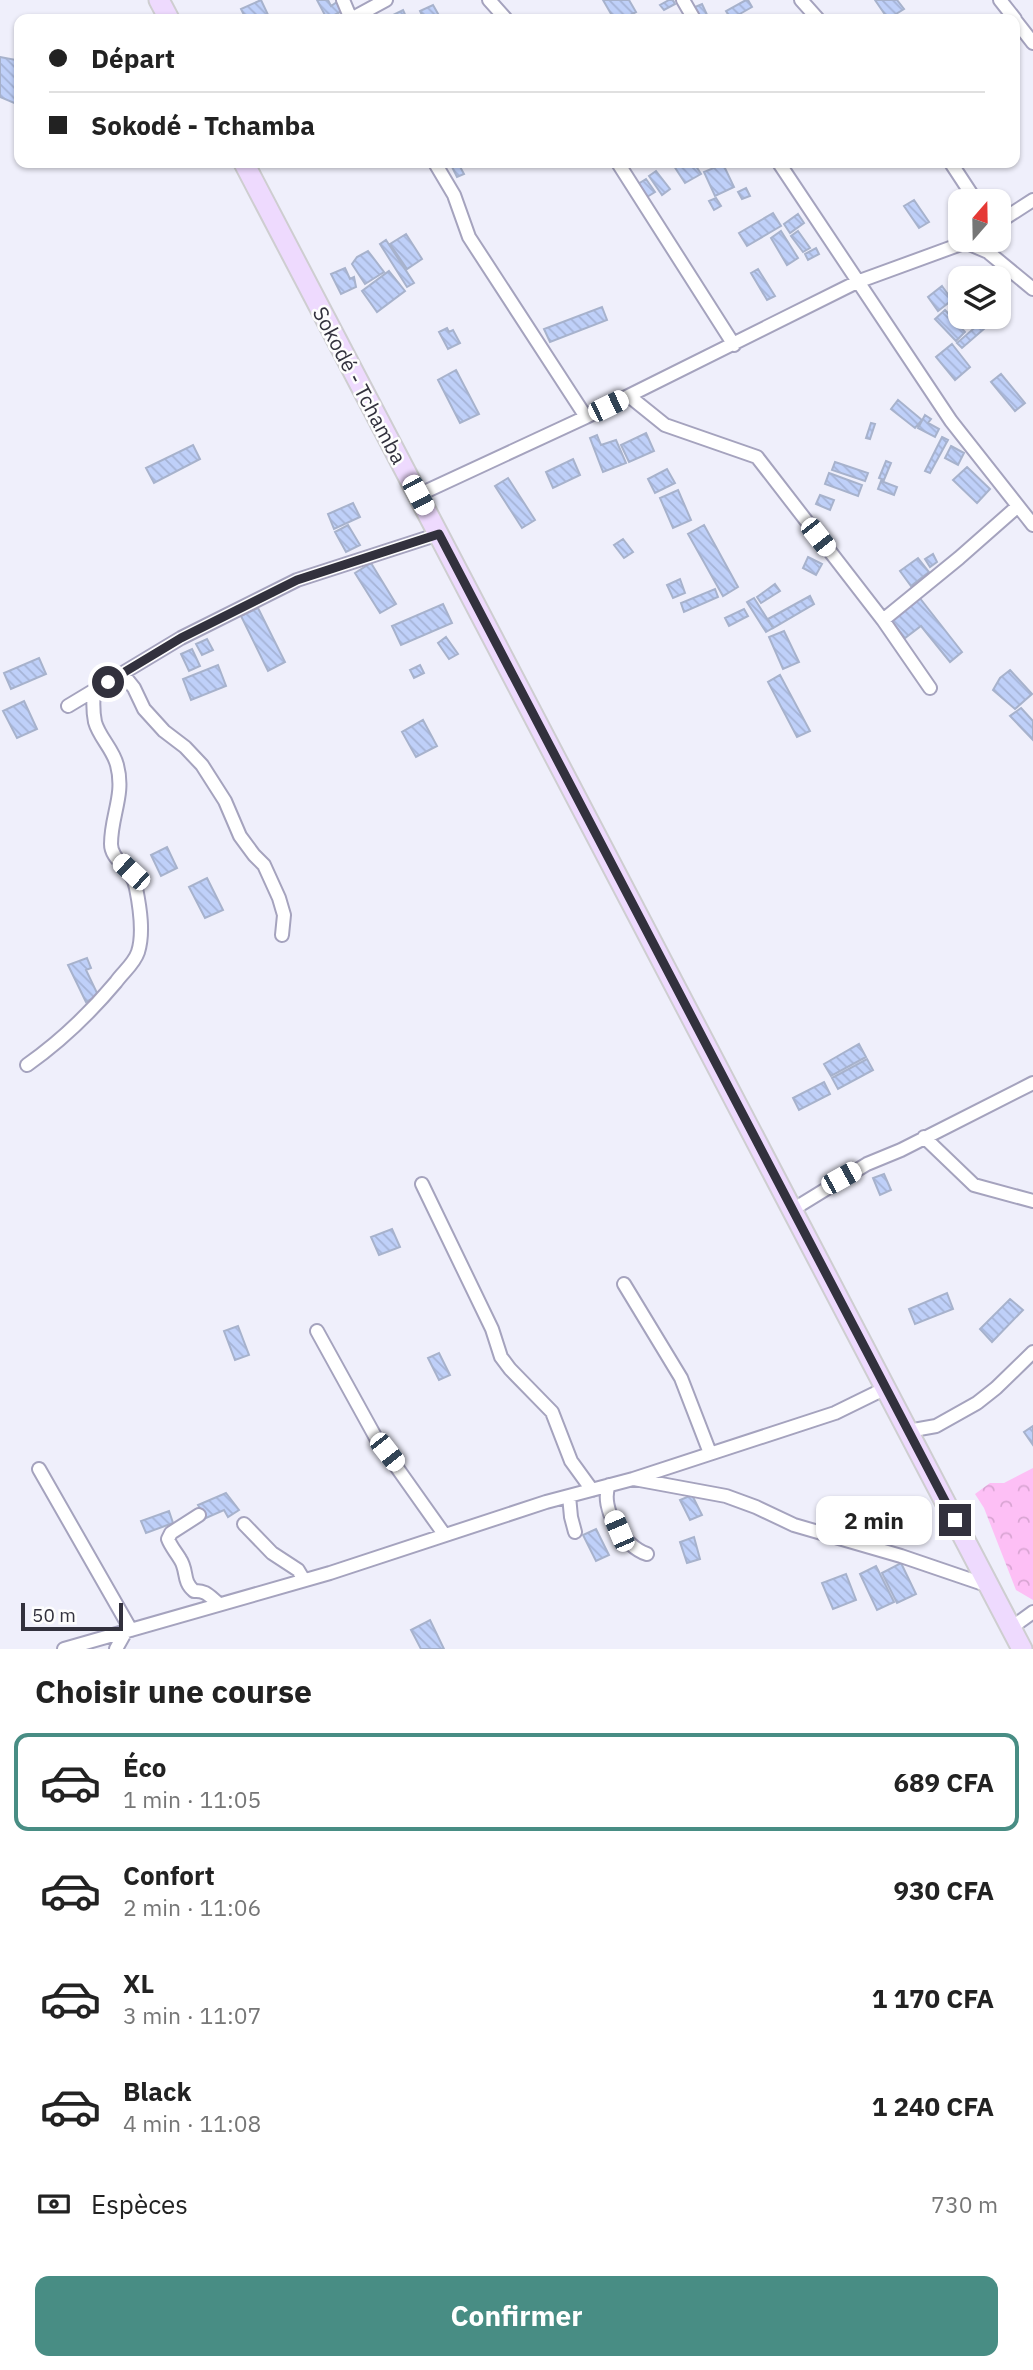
<!DOCTYPE html>
<html lang="fr">
<meta charset="utf-8">
<style>
:root{--surface:#fff;--page:#f6f6f6;--text:#222;--muted:#767676;--line:#e0e0e0;--accent:#488d84}
body{margin:0;font-family:"IBM Plex Sans",sans-serif;background:var(--page);color:var(--text);height:100vh;display:flex;flex-direction:column;font-size:26px;white-space:nowrap}
*{box-sizing:border-box;margin:0}
p{font-size:23px;color:var(--muted)}
.icon{flex:none;width:38px;height:38px;fill:none;stroke:currentColor;stroke-width:2;stroke-linecap:round;stroke-linejoin:round}
.map{position:relative;height:1649px;overflow:hidden}
.side{display:flex;flex-direction:column;background:var(--surface);flex:1}
.side>*{flex:none}
.top-card{position:absolute;left:14px;top:14px;width:1006px;height:154px;border-radius:14px;box-shadow:0 2px 5px #0004;display:grid;align-content:center;height:154px;padding:0 35px;background:var(--surface)}
.needle{width:46px;rotate:20deg}
.buttons{position:absolute;left:948px;top:189px;display:grid;gap:14px}
.buttons a{display:grid;place-items:center;width:63px;height:63px;border-radius:14px;background:var(--surface);box-shadow:0 2px 5px #0004;font-size:35px}
.scale{position:absolute;left:21px;bottom:18px;width:102px;box-sizing:border-box;padding-left:7px;border:4px solid #32313d;border-top:0;font-size:19px;line-height:24px;white-space:nowrap;color:#32313d;-webkit-text-stroke:5px #fdfdfd;paint-order:stroke}
.end{position:absolute;width:32px;height:32px;margin:-16px;border:9px solid #32313d;background:#fff;box-shadow:0 0 0 4px #fff}
.from{border-radius:50%}
.bubble{position:absolute;height:49px;border-radius:14px;background:var(--surface);box-shadow:0 2px 5px #0004;font-size:23px;font-weight:700;line-height:49px;text-align:center}
.car{position:absolute;width:21px;height:42px;margin:-21px -10px;border-radius:9px;box-shadow:0 0 5px 2px #0007;background:linear-gradient(#fff 24%,#345 0 40%,#fff 0 76%,#345 0 86%,#fff 0)}
.top-card b{display:flex;align-items:center;gap:24px;height:66px;font-size:26px}
.top-card b+b{border-top:2px solid var(--line)}
.top-card i{width:18px;height:18px;background:var(--text)}
ul{padding:0;list-style:none}
li{display:flex;align-items:center;gap:21px;height:98px;margin:0 14px 10px;padding:0 21px;border:4px solid transparent;border-radius:14px}
li div{flex:1}
li b{display:block;font-size:26px}
li em{font-style:normal;font-weight:700}
li.selected{border-color:var(--accent)}
li>.icon{width:63px;height:63px;stroke-width:1.5}
h2{padding:0 35px;font-size:32px;line-height:84px}
.pay{display:flex;align-items:center;gap:18px;height:77px;padding:0 35px;font-size:26px}
.pay p{margin-inline-start:auto}
.action{display:flex;gap:14px;margin-top:auto;padding:14px 35px}
.action a{flex:1;height:80px;border-radius:14px;background:var(--accent);color:#fff;font-size:28px;font-weight:700;line-height:80px;text-align:center}
.map>svg:first-child{display:block}
.forest{fill:url(#forest-crowns)}
.building{fill:url(#building-back-hatch);stroke:#a7b2cc;stroke-width:2}
.lines{fill:none;stroke-linecap:round;stroke-linejoin:round}
.street-casing{stroke:#a5a3be;stroke-width:16}
.primary-casing{stroke:#ceced0;stroke-width:23}
.street{stroke:#fff;stroke-width:12}
.primary{stroke:#eedafe;stroke-width:19}
.route{stroke:#32313d;stroke-width:9}
.labels{text-anchor:middle;dominant-baseline:central;stroke-width:5;stroke-linejoin:round;paint-order:stroke}
.street-label{font-size:21px;fill:#32313d;stroke:#fdfdfd}
</style>
<div class="map">
<svg width="1033" height="1649" viewBox="0 0 1033 1649">
<defs>
<pattern id="forest-crowns" width="20" height="18" patternUnits="userSpaceOnUse" patternTransform="scale(1.75)"><rect width="20" height="18" fill="#fdbff5"/><path d="M2 6a3 3 0 1 1 6 0M12 15a3 3 0 1 1 6 0" fill="none" stroke="#d9a5d3"/></pattern>
<pattern id="building-back-hatch" width="6" height="6" patternUnits="userSpaceOnUse" patternTransform="scale(1.75)"><rect width="6" height="6" fill="#bfd0f9"/><path d="M-1 5l2 2M0 0l6 6M5-1l2 2" fill="none" stroke="#a5b3d6"/></pattern>
</defs>
<rect width="100%" height="100%" fill="#efeffb"/>
<path class="forest" d="M1033 1468V1600L1016 1590 984 1508 975 1494 990 1483H1004Z"/>
<path class="building" d="M261 0 270 19H246L241 9Z
M317 0H328L331 6 337 2 342 11 327 19Z
M603 0H629L636 12 623 19H614Z
M669 0H673L675 4 664 10 660 5Z
M746 0H748L752 7 731 19 726 11Z
M875 0H897L904 9 888 19Z
M702 4 709 19H701L695 7Z
M433 5 441 19H424L420 11Z
M403 10 407 19H390L389 17Z
M0 57 16 60 15 65 19 81V105L0 97Z
M458 163 464 174 457 177 451 165Z
M672 163H694L701 174 685 183Z
M723 164 734 187 715 196 704 172Z
M656 171 670 189 662 195 649 176Z
M646 179 655 192 647 197 638 184Z
M746 188 750 196 742 199 738 192Z
M716 198 721 206 714 210 709 201Z
M914 200 929 222 919 228 904 206Z
M773 213 781 226 747 246 739 233Z
M798 214 804 223 790 233 784 224Z
M781 231 798 258 787 265 771 238Z
M798 231 810 248 803 252 791 236Z
M406 234 422 259 407 269 390 244Z
M386 240 414 283 407 287 380 244Z
M816 248 819 254 808 260 805 254Z
M368 251 384 272 365 284 352 264 357 257Z
M345 268 350 279 354 277 356 287 341 294 331 274Z
M758 269 775 296 767 300 751 273Z
M389 271 405 291 377 312 362 291Z
M942 286 952 300 938 311 928 297Z
M602 307 607 320 550 342 544 329Z
M945 310 965 332 956 341 935 319Z
M987 317 992 322 962 348 957 343Z
M447 328 449 332 453 330 460 343 448 349 439 332Z
M952 344 970 367 955 380 936 357Z
M456 370 479 414 460 423 438 380Z
M1001 374 1025 403 1015 411 991 382Z
M898 400 922 420 915 428 891 409Z
M925 415 931 419 928 423 939 429 935 437 918 428Z
M871 423 875 424 870 439 866 438Z
M646 433 654 451 629 462 621 445Z
M597 435 601 445 616 440 626 463 603 472 590 438Z
M942 437 948 440 930 473 925 471Z
M193 445 200 459 154 483 146 468Z
M951 446 964 453 958 465 945 458Z
M573 459 580 475 553 488 546 472Z
M886 461 891 463 884 480 879 478Z
M835 462 868 473 865 481 832 470Z
M967 467 990 489 977 503 953 480Z
M667 469 675 483 655 493 648 479Z
M829 473 862 485 858 496 825 484Z
M508 478 535 520 522 528 495 486Z
M881 481 897 487 894 495 878 489Z
M678 490 691 520 673 528 660 498Z
M820 495 834 500 830 510 816 504Z
M353 503 360 517 334 529 328 514Z
M348 525 360 545 346 552 335 532Z
M704 525 738 587 723 596 688 534Z
M623 539 633 552 624 558 614 545Z
M933 554 937 562 930 567 925 559Z
M808 557 822 564 816 575 803 568Z
M918 558 929 572 911 586 900 571Z
M371 563 396 604 380 613 355 573Z
M680 579 685 593 673 598 667 585Z
M775 584 780 591 761 603 757 597Z
M715 589 718 597 684 612 681 603Z
M810 596 814 604 773 628 768 619Z
M919 597 962 652 950 662 921 626 905 638 890 619Z
M754 598 773 628 766 632 747 602Z
M443 604 452 623 401 645 392 626Z
M258 608 285 662 268 671 241 616Z
M744 609 748 616 729 626 725 618Z
M784 631 799 662 783 669 769 637Z
M446 637 458 654 449 659 438 643Z
M207 639 213 650 202 655 196 644Z
M192 649 200 666 189 671 181 654Z
M39 658 46 674 11 689 4 673Z
M218 665 226 686 191 700 183 679Z
M420 665 424 673 414 678 410 670Z
M1010 670 1032 694 1015 709 993 690 1000 678Z
M780 675 810 731 797 737 768 682Z
M24 701 37 729 17 738 3 711Z
M1021 708 1033 721V740L1010 716Z
M423 720 437 746 416 757 402 732Z
M167 847 177 868 161 876 151 855Z
M207 878 223 910 205 918 189 887Z
M87 958 91 968 86 970 98 995 86 1002 68 965Z
M859 1044 866 1057 831 1076 824 1064Z
M867 1059 873 1070 838 1089 832 1078Z
M824 1082 830 1094 799 1110 793 1098Z
M884 1174 891 1190 880 1195 873 1178Z
M392 1229 400 1247 379 1255 371 1237Z
M947 1293 953 1309 915 1324 909 1309Z
M1010 1299 1023 1310 992 1342 980 1329Z
M238 1326 249 1355 235 1360 224 1331Z
M439 1353 450 1375 439 1380 428 1358Z
M1033 1426V1445L1024 1432Z
M226 1493 239 1510 228 1517 224 1510 206 1518 198 1505Z
M692 1495 702 1515 690 1520 680 1500Z
M169 1511 173 1523 146 1533 141 1521Z
M596 1529 609 1555 596 1561 583 1535Z
M694 1537 700 1559 687 1563 680 1542Z
M901 1563 916 1594 897 1603 882 1573Z
M876 1566 894 1602 877 1610 860 1574Z
M846 1574 856 1600 833 1609 822 1583Z
M430 1620 444 1649H421L411 1630Z"/>
<g class="lines">
<defs>
<path id="street" d="M343 0 351 19 386 0
M489 0 506 19
M683 0 694 19
M801 0 818 19
M1000 0 1015 19
M1015 20 1033 43
M435 163 454 195 469 237 586 417
M618 163 734 345
M779 163 951 421 1033 525
M951 163 976 201
M999 222 1033 200
M967 243 988 252 1033 289
M629 396 665 425 757 457 883 620 930 688
M418 495 586 417 857 282 972 240
M883 620 959 558 1018 506
M122 673 134 688 144 709 164 731 185 747 202 765 225 801 240 836 254 855 264 865 279 898 284 915 282 935
M68 706 181 638 297 580 439 534
M27 1065C61 1041 90 1013 116 982 123 972 134 964 138 952 144 933 140 908 136 888 133 868 111 861 111 844 111 815 125 795 117 765 113 749 99 737 95 722 93 712 93 701 94 691
M924 1137 974 1185 1033 1201
M422 1184 492 1329 501 1357 510 1369 552 1412 571 1461 592 1490
M792 1210 867 1164 901 1150 1033 1083
M624 1284 681 1378 710 1453
M317 1331 376 1438 444 1534
M908 1431 936 1426 977 1403 996 1388 1033 1352
M39 1469 131 1630
M634 1479 726 1496 756 1507 794 1525 901 1556 989 1586
M609 1485C599 1508 624 1547 647 1554
M569 1496 571 1517 575 1532
M199 1515 171 1533 168 1539C171 1547 176 1552 180 1559 188 1571 182 1581 194 1591 206 1590 210 1597 219 1604
M244 1524 272 1553 298 1570 304 1580
M1011 1628 1033 1612
M64 1649 330 1573 546 1502 633 1479 835 1413 886 1388
M116 1649 126 1631"/>
<path id="primary" d="M159 0 169 19
M244 163 1022 1649"/>
</defs>
<use href="#street" class="street-casing"/>
<use href="#primary" class="primary-casing"/>
<use href="#street" class="street"/>
<use href="#primary" class="primary"/>
</g>
<g class="lines">
<path class="route" d="M108 682 181 638 297 580 439 534 955 1520"/>
</g>
<g class="labels">
<g class="street-label">
<text transform="translate(360 385) rotate(62)">Sokodé - Tchamba</text>
</g>
</g>
</svg>
<div class="buttons">
<a><svg class="needle" viewBox="-14 -14 28 28"><path d="M0-13l5 13h-10z" fill="#e53935"/><path d="M0 13l5-13h-10z" fill="#767676"/></svg></a>
<a><svg class="icon" aria-label="layers" viewBox="0 0 24 24"><path d="M12 4l9 5-9 5-9-5zM3 14l9 5 9-5"/></svg></a>
</div>
<div class="scale">50 m</div>
<i class="end from" style="left:108px;top:682px"></i>
<i class="end" style="left:955px;top:1520px"></i>
<div class="bubble" style="left:816px;top:1496px;width:116px">2 min</div>
<i class="car" style="left:608px;top:406px;rotate:64deg"></i>
<i class="car" style="left:418px;top:495px;rotate:152deg"></i>
<i class="car" style="left:818px;top:537px;rotate:142deg"></i>
<i class="car" style="left:131px;top:872px;rotate:313deg"></i>
<i class="car" style="left:841px;top:1178px;rotate:61deg"></i>
<i class="car" style="left:387px;top:1452px;rotate:142deg"></i>
<i class="car" style="left:619px;top:1531px;rotate:337deg"></i>
<div class="top-card">
<b><i class="from"></i>Départ</b>
<b><i></i>Sokodé - Tchamba</b>
</div>
</div>
<section class="side">
<h2>Choisir une course</h2>
<ul>
<li class="selected"><svg class="icon" aria-label="car" viewBox="0 0 24 24"><path d="M5 17H2v-5l4-1 3-4h7l3 4 3 1v5h-3M9 17h6M6 11h13"/><circle cx="7" cy="17" r="2"/><circle cx="17" cy="17" r="2"/></svg><div><b>Éco</b><p>1 min · 11:05</p></div><em>689 CFA</em></li>
<li><svg class="icon" aria-label="car" viewBox="0 0 24 24"><path d="M5 17H2v-5l4-1 3-4h7l3 4 3 1v5h-3M9 17h6M6 11h13"/><circle cx="7" cy="17" r="2"/><circle cx="17" cy="17" r="2"/></svg><div><b>Confort</b><p>2 min · 11:06</p></div><em>930 CFA</em></li>
<li><svg class="icon" aria-label="car" viewBox="0 0 24 24"><path d="M5 17H2v-5l4-1 3-4h7l3 4 3 1v5h-3M9 17h6M6 11h13"/><circle cx="7" cy="17" r="2"/><circle cx="17" cy="17" r="2"/></svg><div><b>XL</b><p>3 min · 11:07</p></div><em>1 170 CFA</em></li>
<li><svg class="icon" aria-label="car" viewBox="0 0 24 24"><path d="M5 17H2v-5l4-1 3-4h7l3 4 3 1v5h-3M9 17h6M6 11h13"/><circle cx="7" cy="17" r="2"/><circle cx="17" cy="17" r="2"/></svg><div><b>Black</b><p>4 min · 11:08</p></div><em>1 240 CFA</em></li>
</ul>
<div class="pay"><svg class="icon" aria-label="cash" viewBox="0 0 24 24"><path d="M3 7h18v10H3z"/><circle cx="12" cy="12" r="2"/></svg>Espèces<p>730 m</p></div>
<div class="action"><a>Confirmer</a></div>
</section>
